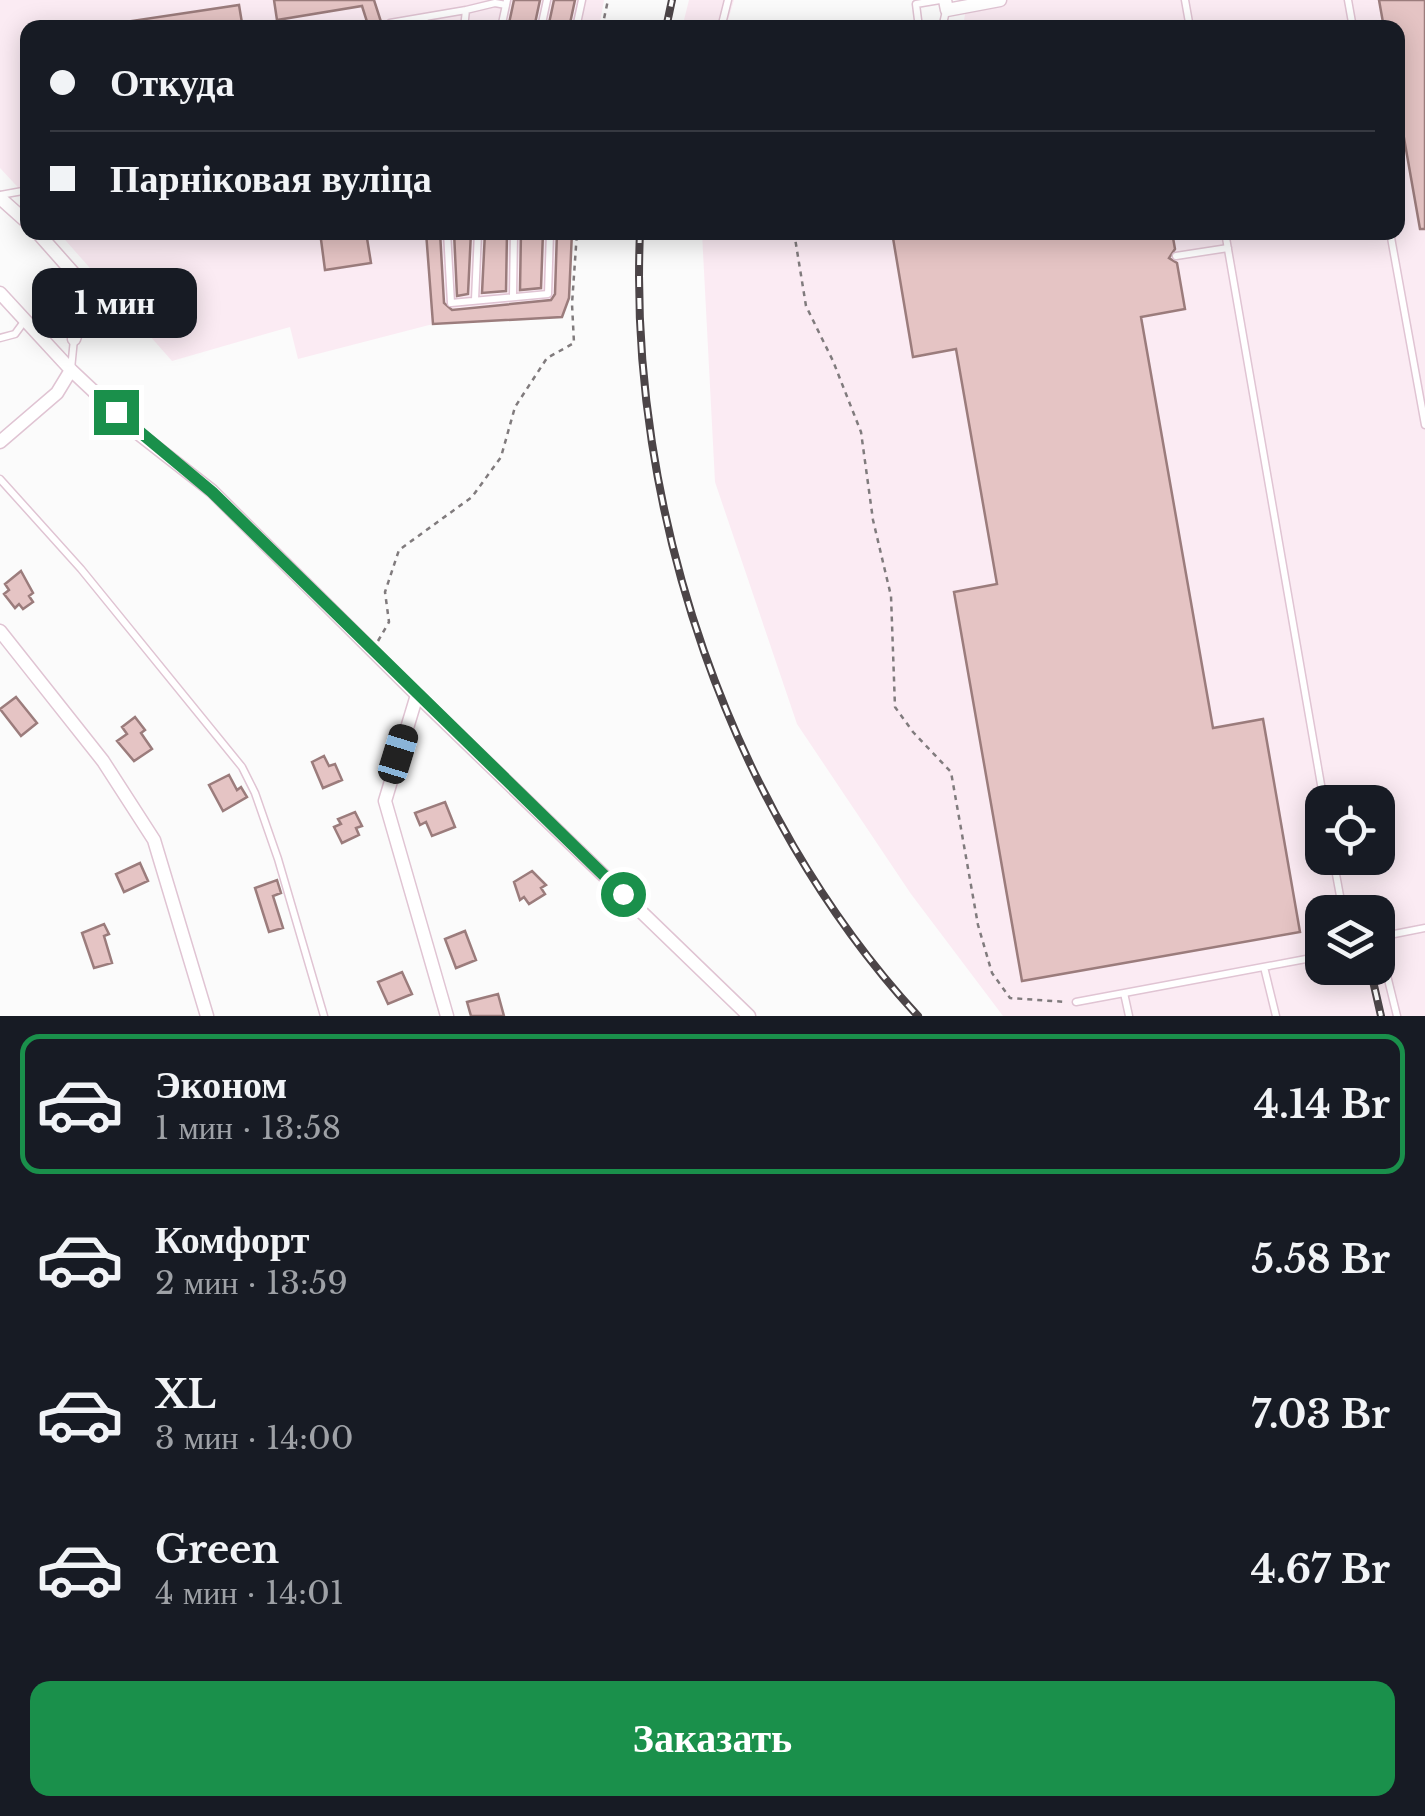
<!DOCTYPE html>
<html lang="ru">
<meta charset="utf-8">
<style>
:root{--surface:#171b24;--page:#20242c;--text:#f1f3f6;--muted:#9ea1a6;--line:#363941;--accent:#1a904b}
body{margin:0;font-family:"Libre Baskerville",serif;background:var(--page);color:var(--text);height:100vh;display:flex;flex-direction:column;font-size:38px;white-space:nowrap}
*{box-sizing:border-box;margin:0}
p{font-size:32px;color:var(--muted)}
.icon{flex:none;width:55px;height:55px;fill:none;stroke:currentColor;stroke-width:2;stroke-linecap:round;stroke-linejoin:round}
.map{position:relative;height:1016px;overflow:hidden}
.panel{display:flex;flex-direction:column;background:var(--surface);flex:1}
.panel>*{flex:none}
.guide{position:absolute;left:20px;top:20px;width:1385px;height:220px;border-radius:20px;box-shadow:0 5px 25px #0003;display:grid;align-content:center;height:220px;padding:0 30px;background:var(--surface)}
.controls{position:absolute;left:1305px;top:785px;display:grid;gap:20px}
.controls a{display:grid;place-items:center;width:90px;height:90px;border-radius:20px;background:var(--surface);box-shadow:0 5px 25px #0003;font-size:50px}
.end{position:absolute;width:45px;height:45px;margin:-22px;border:12px solid #1a904b;background:#fff;box-shadow:0 0 0 5px #fff}
.from{border-radius:50%}
.bubble{position:absolute;height:70px;border-radius:20px;background:var(--surface);box-shadow:0 5px 25px #0003;font-size:32px;font-weight:700;line-height:70px;text-align:center}
.car{position:absolute;width:30px;height:60px;margin:-30px -15px;border-radius:12px;box-shadow:0 0 8px 2px #0007;background:linear-gradient(#222 24%,#8ab4d8 0 40%,#222 0 76%,#8ab4d8 0 86%,#222 0)}
.guide b{display:flex;align-items:center;gap:35px;height:95px;font-size:38px}
.guide b+b{border-top:2px solid var(--line)}
.guide i{width:25px;height:25px;background:var(--text)}
ul{padding:18px 0 0;list-style:none}
li{display:flex;align-items:center;gap:30px;height:140px;margin:0 20px 15px;padding:0 10px;border:5px solid transparent;border-radius:20px}
li div{flex:1}
li b{display:block;font-size:38px}
li em{font-style:normal;font-weight:700}
li.current{border-color:var(--accent)}
li>.icon{width:90px;height:90px;stroke-width:1.5}
.primary-button{display:flex;gap:20px;margin-top:auto;padding:20px 30px}
.primary-button a{flex:1;height:115px;border-radius:20px;background:var(--accent);color:#fff;font-size:40px;font-weight:700;line-height:115px;text-align:center}
.map>svg:first-child{display:block}
.built{fill:#fbebf3;fill-rule:evenodd}
.building{fill:#e5c4c4;stroke:#9b7c7c;stroke-width:2.5}
.lines{fill:none;stroke-linecap:round;stroke-linejoin:round}
.service-casing{stroke:#e0c4d3;stroke-width:9}
.minor-casing{stroke:#e0c4d3;stroke-width:15}
.path{stroke:#807b7d;stroke-width:2.5;stroke-dasharray:5 5;stroke-linecap:butt}
.service{stroke:#fff;stroke-width:6}
.minor{stroke:#fff;stroke-width:12}
.rail-casing{stroke:#4c4548;stroke-width:8}
.rail{stroke:#fff;stroke-width:4;stroke-dasharray:11;stroke-linecap:butt}
.route{stroke:#1a904b;stroke-width:12}
</style>
<div class="map">
<svg width="1425" height="1016" viewBox="0 0 1425 1016">
<rect width="100%" height="100%" fill="#fbfbfb"/>
<path class="built" d="M0 0H604L599 28H28L27 197 0 168Z
M689 0H734L726 27 682 28Z
M967 0H1425V1016H1003L911 894 797 724 715 482 702 233 1398 232V28H963ZM1322 802H1378V858H1322ZM1322 912H1378V968H1322Z
M59 233H572L569 298 562 317 433 324 298 359 290 327 172 361Z"/>
<path class="building" d="M274 0H374L383 28H369L362 6 277 20Z
M514 0H540L534 28H508Z
M554 0H575L569 28H548Z
M1379 0H1425V229H1420L1398 104V28H1384Z
M239 5 242 23 212 28H125V22Z
M320 232H366L371 263 325 270Z
M426 232H440L444 303 452 310 551 300 555 294 557 232H572L569 298 562 317 433 324Z
M454 232H471L468 294 457 296Z
M485 232H507L506 291 482 293Z
M521 232H543L541 288 520 290Z
M892 232H1172L1175 249 1169 258 1177 263 1185 309 1141 317 1213 728 1263 719 1300 932 1022 981 954 592 997 584 956 349 913 357Z
M21 571 33 593 29 596 33 602 23 609 19 604 15 608 4 594 9 590 5 584Z
M16 697 37 723 21 736 0 709Z
M135 717 145 730 141 733 152 749 134 761 117 741 127 734 122 727Z
M324 756 329 766 335 764 342 780 323 788 312 762Z
M229 775 237 790 241 787 247 797 223 811 209 785Z
M445 802 455 827 432 836 426 822 420 825 415 813Z
M355 812 362 826 356 828 359 835 342 843 334 827 341 824 338 819Z
M140 863 148 881 124 892 116 874Z
M532 871 546 885 541 888 545 894 529 904 524 897 520 900 514 882Z
M277 880 281 893 273 896 283 928 269 932 255 888Z
M104 924 109 934 104 936 112 963 94 968 82 933Z
M465 931 476 960 456 968 445 939Z
M402 972 412 994 388 1004 378 982Z
M498 994 504 1016H471L467 1002Z"/>
<g class="lines">
<defs>
<path id="service" d="M1185 0 1190 28
M1348 0 1353 28
M392 28 390 23 425 17
M424 28 425 17 466 10
M464 28 466 10 495 3 506 5 507 0
M501 28 506 5
M541 28 547 0
M576 28 582 0
M721 28 728 0
M919 28 916 4 940 0
M942 28 946 11
M0 195 28 190
M447 232 451 303 548 294 550 232
M1225 232 1324 802
M1390 232 1425 425
M1176 256 1228 248
M513 296 514 232
M475 300 478 232
M0 338 15 334 26 319
M71 369 74 339
M0 479 81 569 242 767 255 793 278 859 324 1016
M1333 858 1343 912
M1379 937 1425 928
M1381 937 1382 955 1397 1016
M1264 967 1276 1016
M1124 993 1129 1016
M1076 1002 1322 956"/>
<path id="minor" d="M945 0 947 10 1000 0
M0 198 28 223
M37 232 84 285 88 299 74 339
M0 293 71 370 139 434 212 491 417 695 385 801 447 1016
M0 442 57 393 71 370
M0 631 103 761 154 840 207 1016
M417 695 749 1016"/>
</defs>
<use href="#service" class="service-casing"/>
<use href="#minor" class="minor-casing"/>
<path class="path" d="M602 28 608 0
M794 232 806 306 833 361 861 432 873 520 891 596 895 707 913 732 951 772 978 925 992 973 1010 998 1066 1002
M378 641 389 622 385 592 399 550 472 497 501 457 515 407 547 358 574 343 572 304 577 232"/>
<use href="#service" class="service"/>
<use href="#minor" class="minor"/>
<defs>
<path id="rail" d="M666 28 672 0
M640 232C628 509 730 812 918 1016
M1370 968 1381 1016"/>
</defs>
<use href="#rail" class="rail-casing"/>
<use href="#rail" class="rail"/>
</g>
<g class="lines">
<path class="route" d="M116 412 212 492 623 894"/>
</g>
</svg>
<div class="controls">
<a><svg class="icon" aria-label="locate" viewBox="0 0 24 24"><circle cx="12" cy="12" r="6"/><path d="M12 2v4M12 18v4M2 12h4M18 12h4"/></svg></a>
<a><svg class="icon" aria-label="layers" viewBox="0 0 24 24"><path d="M12 4l9 5-9 5-9-5zM3 14l9 5 9-5"/></svg></a>
</div>
<i class="end from" style="left:623px;top:894px"></i>
<i class="end" style="left:116px;top:412px"></i>
<div class="bubble" style="left:32px;top:268px;width:165px">1 мин</div>
<i class="car" style="left:398px;top:754px;rotate:17deg"></i>
<div class="guide">
<b><i class="from"></i>Откуда</b>
<b><i></i>Парніковая вуліца</b>
</div>
</div>
<section class="panel">
<ul>
<li class="current"><svg class="icon" aria-label="car" viewBox="0 0 24 24"><path d="M5 17H2v-5l4-1 3-4h7l3 4 3 1v5h-3M9 17h6M6 11h13"/><circle cx="7" cy="17" r="2"/><circle cx="17" cy="17" r="2"/></svg><div><b>Эконом</b><p>1 мин · 13:58</p></div><em>4.14 Br</em></li>
<li><svg class="icon" aria-label="car" viewBox="0 0 24 24"><path d="M5 17H2v-5l4-1 3-4h7l3 4 3 1v5h-3M9 17h6M6 11h13"/><circle cx="7" cy="17" r="2"/><circle cx="17" cy="17" r="2"/></svg><div><b>Комфорт</b><p>2 мин · 13:59</p></div><em>5.58 Br</em></li>
<li><svg class="icon" aria-label="car" viewBox="0 0 24 24"><path d="M5 17H2v-5l4-1 3-4h7l3 4 3 1v5h-3M9 17h6M6 11h13"/><circle cx="7" cy="17" r="2"/><circle cx="17" cy="17" r="2"/></svg><div><b>XL</b><p>3 мин · 14:00</p></div><em>7.03 Br</em></li>
<li><svg class="icon" aria-label="car" viewBox="0 0 24 24"><path d="M5 17H2v-5l4-1 3-4h7l3 4 3 1v5h-3M9 17h6M6 11h13"/><circle cx="7" cy="17" r="2"/><circle cx="17" cy="17" r="2"/></svg><div><b>Green</b><p>4 мин · 14:01</p></div><em>4.67 Br</em></li>
</ul>
<div class="primary-button"><a>Заказать</a></div>
</section>
